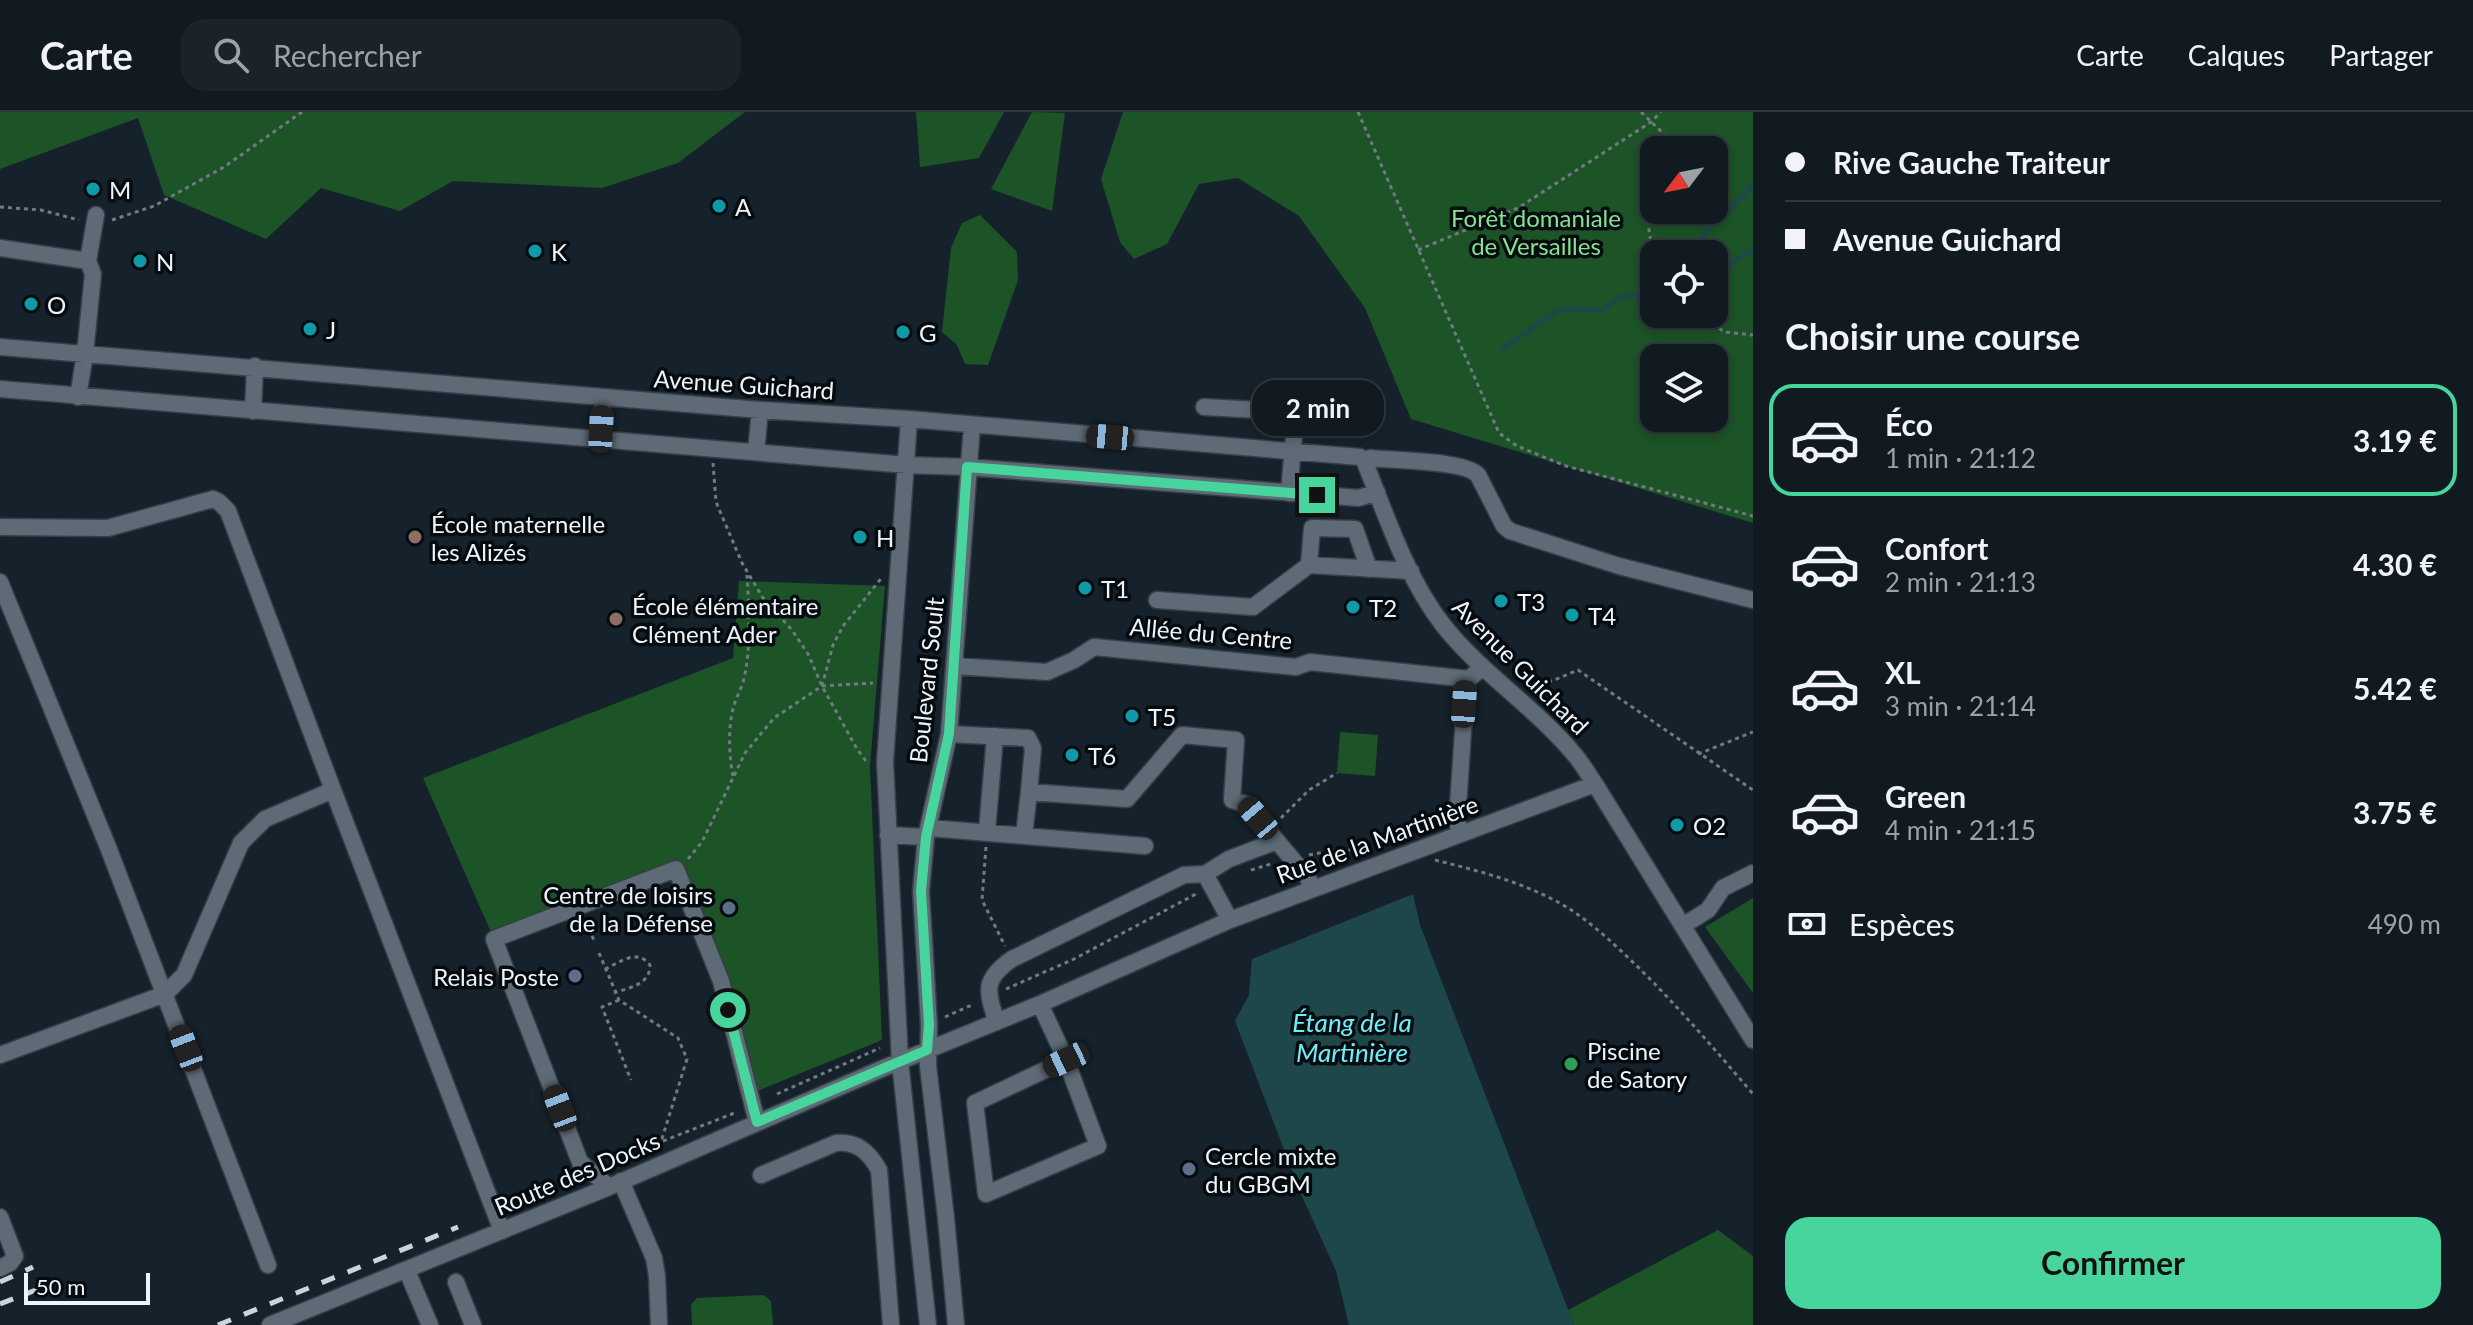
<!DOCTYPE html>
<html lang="fr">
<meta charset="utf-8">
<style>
:root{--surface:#101a20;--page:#192329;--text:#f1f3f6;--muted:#9ca1a5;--line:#30383e;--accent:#47d49d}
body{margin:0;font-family:Lato,sans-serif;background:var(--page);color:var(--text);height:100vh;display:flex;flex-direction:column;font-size:30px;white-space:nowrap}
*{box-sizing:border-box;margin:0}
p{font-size:26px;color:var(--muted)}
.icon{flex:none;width:44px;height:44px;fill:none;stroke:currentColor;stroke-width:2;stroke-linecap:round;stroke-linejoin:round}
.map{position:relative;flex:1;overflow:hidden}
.side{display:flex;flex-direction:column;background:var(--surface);width:720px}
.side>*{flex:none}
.hud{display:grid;align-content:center;height:176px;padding:0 32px;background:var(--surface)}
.needle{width:52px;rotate:238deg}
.tools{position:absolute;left:1640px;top:24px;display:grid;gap:16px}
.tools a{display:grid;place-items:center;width:88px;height:88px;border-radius:16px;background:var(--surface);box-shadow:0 4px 12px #0003,0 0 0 2px var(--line);font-size:40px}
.scale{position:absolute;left:24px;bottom:20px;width:126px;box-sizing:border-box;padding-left:8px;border:4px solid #edf5fb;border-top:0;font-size:22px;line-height:28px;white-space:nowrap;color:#edf5fb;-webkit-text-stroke:6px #060b0f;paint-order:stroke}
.end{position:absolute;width:36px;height:36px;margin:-18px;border:10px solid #47d49d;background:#111;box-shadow:0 0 0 4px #111}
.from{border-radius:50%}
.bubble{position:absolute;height:56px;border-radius:24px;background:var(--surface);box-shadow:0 4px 12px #0003,0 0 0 2px var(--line);font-size:26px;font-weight:700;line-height:56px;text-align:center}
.car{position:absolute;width:24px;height:48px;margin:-24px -12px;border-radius:10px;box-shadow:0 0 6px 2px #0007;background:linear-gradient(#222 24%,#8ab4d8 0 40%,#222 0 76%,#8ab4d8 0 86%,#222 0)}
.hud b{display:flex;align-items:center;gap:28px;height:76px;font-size:30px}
.hud b+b{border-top:2px solid var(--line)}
.hud i{width:20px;height:20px;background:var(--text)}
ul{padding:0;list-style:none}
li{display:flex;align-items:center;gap:24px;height:112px;margin:0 16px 12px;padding:0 16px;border:4px solid transparent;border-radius:24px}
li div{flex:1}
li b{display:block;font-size:30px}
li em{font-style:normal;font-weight:700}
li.current{border-color:var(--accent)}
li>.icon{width:72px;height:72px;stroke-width:1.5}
h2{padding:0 32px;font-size:36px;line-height:96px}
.pay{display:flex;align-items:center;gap:20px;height:88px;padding:0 32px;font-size:30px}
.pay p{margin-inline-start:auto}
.action{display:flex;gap:16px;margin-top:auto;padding:16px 32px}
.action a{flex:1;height:92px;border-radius:24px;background:var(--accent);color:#111;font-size:32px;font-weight:700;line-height:92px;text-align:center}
header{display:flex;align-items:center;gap:48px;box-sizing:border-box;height:112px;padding:0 40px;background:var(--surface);border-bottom:2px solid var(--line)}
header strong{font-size:38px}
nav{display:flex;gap:44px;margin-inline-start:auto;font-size:28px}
.search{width:560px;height:72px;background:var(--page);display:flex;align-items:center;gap:20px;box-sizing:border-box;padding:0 28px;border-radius:24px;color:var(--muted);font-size:30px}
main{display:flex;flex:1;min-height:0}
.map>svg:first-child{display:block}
.green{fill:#1c5327;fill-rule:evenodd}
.water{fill:#1e474a}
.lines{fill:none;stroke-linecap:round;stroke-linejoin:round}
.stream{stroke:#1e474a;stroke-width:5}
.minor-casing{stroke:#363e46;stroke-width:19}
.path{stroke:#707a82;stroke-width:3;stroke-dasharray:4 4;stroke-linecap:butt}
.minor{stroke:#5e6b76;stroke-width:16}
.rail{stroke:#cbd4da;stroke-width:5;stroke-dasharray:14 14;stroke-linecap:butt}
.route{stroke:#47d49d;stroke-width:10}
.culture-dot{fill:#0f9aa8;stroke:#060b0f;stroke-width:3}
.education-dot{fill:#8d6e63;stroke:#060b0f;stroke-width:3}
.service-dot{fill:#5c6f8a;stroke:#060b0f;stroke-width:3}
.leisure-dot{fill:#2e9e5b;stroke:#060b0f;stroke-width:3}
.labels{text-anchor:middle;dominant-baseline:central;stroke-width:7;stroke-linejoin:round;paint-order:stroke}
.poi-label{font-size:24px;fill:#edf5fb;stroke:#060b0f;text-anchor:start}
.park-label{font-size:24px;fill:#84e291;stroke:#060b0f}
.street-label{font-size:24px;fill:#edf5fb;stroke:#060b0f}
.water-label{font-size:26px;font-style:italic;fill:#6deffa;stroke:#060b0f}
</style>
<header>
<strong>Carte</strong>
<div class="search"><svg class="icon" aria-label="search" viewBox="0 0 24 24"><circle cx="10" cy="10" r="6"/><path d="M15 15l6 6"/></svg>Rechercher</div>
<nav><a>Carte</a><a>Calques</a><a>Partager</a></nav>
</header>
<main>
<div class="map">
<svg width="1753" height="1213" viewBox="0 0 1753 1213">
<rect width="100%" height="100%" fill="#16222b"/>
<path class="green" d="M0 0H745L678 51 602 76 453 69 400 99 321 76 266 127 164 83 138 6 0 57Z
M916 0H1004L979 46 920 55Z
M1032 0 1065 1 1052 99 991 77Z
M1123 0H1753V411L1411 307 1365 196 1299 104 1238 66 1199 72 1167 132 1134 147 1120 130 1101 67ZM1654 38H1714V98H1654ZM1654 142H1714V202H1654ZM1654 246H1714V306H1654Z
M980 103 1017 140 1018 168 988 253 965 252 957 233 942 220 951 136 962 111Z
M739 469 885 474 870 654 882 928 750 982 676 757 494 827 423 666 733 546Z
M1340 620 1378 623 1375 664 1337 661Z
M1753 786V881L1705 815Z
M1718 1118 1753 1144V1213H1574L1568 1198Z
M764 1183 771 1189 773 1213H692L691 1192 697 1186Z"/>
<path class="water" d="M1413 782 1420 813 1574 1213H1349L1336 1159 1301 1082 1235 909 1249 883 1252 847Z"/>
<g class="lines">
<path class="stream" d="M1684 142 1753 73
M1721 171 1732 151 1753 138
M1503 236 1560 197 1603 198 1619 185 1649 181 1654 178"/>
<defs>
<path id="minor" d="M0 136 88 149 93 162 85 242 78 285
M88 149 96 103
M0 235 760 298 909 307 1360 345 1364 348C1386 403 1406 465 1443 513 1481 561 1535 595 1574 642 1582 651 1588 662 1595 672
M0 277 907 353 967 355 1359 386 1377 380
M1204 295 1296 300 1289 381
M253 299 255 254
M909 307 885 650 900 949 928 1213
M600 328 603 285
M756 340 760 298
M1364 348 1370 346C1394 349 1464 348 1478 363L1504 414 1510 419 1619 454 1753 488
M0 415 108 416 213 387 219 390 228 399 333 678
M1309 453 1312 416 1355 417 1369 457
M0 470 108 735 268 1153
M1157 488 1253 495 1309 453 1411 459
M955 554 1047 560 1074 548 1094 535 1296 555 1310 550 1469 567
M949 622 1028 626 1033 636 1029 680 1127 687 1182 623 1236 628 1232 688 1246 692 1277 729
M930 716 1145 734
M987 719 995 624
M1460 722 1457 709 1466 575 1469 567 1477 560
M888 723 926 725
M1024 723 1029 680
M1205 762 1229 747 1277 729 1308 766 1313 776
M1684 813 1708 798 1723 776 1753 761
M1040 892 1066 948 975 991 986 1082 1098 1034 1066 948
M997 910C986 879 983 867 1012 847L1184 763 1205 762 1230 808
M0 943 165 882 184 863 241 731 265 707 333 678 502 1119
M761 1063 836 1031C857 1029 869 1040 879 1058L891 1213
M621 1069 654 1146 657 1164 659 1213
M609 1075 580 1050 494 827 676 757 721 869 757 1010
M0 1105 15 1144 10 1151 0 1156
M407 1159 430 1213
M456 1170 473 1213
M270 1213 609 1075 886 955 1040 892 1230 808 1595 672 1753 928
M956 1213 946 1106 928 954 929 913 921 779 926 725 949 622 972 313"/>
</defs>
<use href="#minor" class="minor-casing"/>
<path class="path" d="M1358 0 1499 321 1517 334 1566 354 1753 404
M1641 0 1669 27 1672 38
M1654 93C1646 110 1648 125 1656 142
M0 95 41 98 79 108
M112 108 154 94 224 55 302 0
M1418 138 1518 96 1651 10 1661 0
M1700 202 1724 220 1753 223
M713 351 716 390 742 451 763 486 792 518 808 542 822 574 857 637 868 652
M1524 570 1552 569 1578 558 1753 678
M822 574 833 533 843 514 883 464
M1698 642 1753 620
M733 664C729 646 728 615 733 597 736 585 743 574 745 562 751 530 749 495 747 463
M1281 706 1309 678 1337 661
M986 735 982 788 1005 834
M1309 743 1339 737 1364 739
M688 747 702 730 745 641 774 606 822 574 873 571
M1435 748C1475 758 1515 768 1552 787 1586 804 1614 832 1642 859 1681 898 1717 940 1753 982
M1251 758 1274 751
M586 809 595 831
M599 841 619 888 678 926 687 947 659 1036
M605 857C621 850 637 836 650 853 650 873 630 875 614 881
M1006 877 1074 847 1196 782
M619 888 602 895 631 968
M945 905 974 892
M777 982 880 936
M663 1029 737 1000"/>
<use href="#minor" class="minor"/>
<path class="rail" d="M0 1170 33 1155
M0 1192 41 1176
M218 1213 458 1115"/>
</g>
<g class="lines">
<path class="route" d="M728 898 757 1010 927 938 929 913 921 779 926 725 949 622 967 355 1317 383"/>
</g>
<g class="culture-dot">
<circle cx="93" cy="77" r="8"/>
<circle cx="719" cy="94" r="8"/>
<circle cx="535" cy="139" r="8"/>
<circle cx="140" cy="149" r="8"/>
<circle cx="31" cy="192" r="8"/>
<circle cx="310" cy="217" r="8"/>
<circle cx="903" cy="220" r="8"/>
<circle cx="860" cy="425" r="8"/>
<circle cx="1085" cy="476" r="8"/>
<circle cx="1501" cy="489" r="8"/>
<circle cx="1353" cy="495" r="8"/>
<circle cx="1572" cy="503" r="8"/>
<circle cx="1132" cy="604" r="8"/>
<circle cx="1072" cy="643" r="8"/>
<circle cx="1677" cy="713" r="8"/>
</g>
<g class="education-dot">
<circle cx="415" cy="425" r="8"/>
<circle cx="616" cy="507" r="8"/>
</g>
<g class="service-dot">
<circle cx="729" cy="796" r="8"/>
<circle cx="575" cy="864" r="8"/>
<circle cx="1189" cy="1057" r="8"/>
</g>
<circle class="leisure-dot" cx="1571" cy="952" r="8"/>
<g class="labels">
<g class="poi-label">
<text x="109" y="77">M</text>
<text x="735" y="94">A</text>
<text x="551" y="139">K</text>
<text x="156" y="149">N</text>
<text x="47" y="192">O</text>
<text x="326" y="217">J</text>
<text x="919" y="220">G</text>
<text x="431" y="411">École maternelle<tspan x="431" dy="28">les Alizés</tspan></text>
<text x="876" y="425">H</text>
<text x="1101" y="476">T1</text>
<text x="1517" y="489">T3</text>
<text x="632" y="493">École élémentaire<tspan x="632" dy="28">Clément Ader</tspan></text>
<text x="1369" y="495">T2</text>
<text x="1588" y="503">T4</text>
<text x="1148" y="604">T5</text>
<text x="1088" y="643">T6</text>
<text x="1693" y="713">O2</text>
<text x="713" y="782" text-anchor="end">Centre de loisirs<tspan x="713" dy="28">de la Défense</tspan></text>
<text x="559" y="864" text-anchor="end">Relais Poste</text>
<text x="1587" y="938">Piscine<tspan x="1587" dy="28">de Satory</tspan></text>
<text x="1205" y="1043">Cercle mixte<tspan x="1205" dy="28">du GBGM</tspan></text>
</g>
<g class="park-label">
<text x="1536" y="105">Forêt domaniale<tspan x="1536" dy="28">de Versailles</tspan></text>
</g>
<g class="street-label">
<text transform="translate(744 272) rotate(4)">Avenue Guichard</text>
<text transform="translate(1211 521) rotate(5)">Allée du Centre</text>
<text transform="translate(1521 554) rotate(45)">Avenue Guichard</text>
<text transform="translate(926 568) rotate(-84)">Boulevard Soult</text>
<text transform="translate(1377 727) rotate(-20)">Rue de la Martinière</text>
<text transform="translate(577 1061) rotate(-23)">Route des Docks</text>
</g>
<g class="water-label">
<text x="1352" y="910">Étang de la<tspan x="1352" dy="30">Martinière</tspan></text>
</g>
</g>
</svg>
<div class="tools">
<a><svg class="needle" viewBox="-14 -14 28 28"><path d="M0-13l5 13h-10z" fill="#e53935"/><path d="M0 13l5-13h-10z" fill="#9ca1a5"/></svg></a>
<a><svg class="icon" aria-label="locate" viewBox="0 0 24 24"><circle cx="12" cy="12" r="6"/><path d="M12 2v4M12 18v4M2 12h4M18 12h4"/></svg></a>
<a><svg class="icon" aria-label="layers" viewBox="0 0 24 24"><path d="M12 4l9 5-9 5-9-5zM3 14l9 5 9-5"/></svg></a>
</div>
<div class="scale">50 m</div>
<i class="end from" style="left:728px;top:898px"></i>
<i class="end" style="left:1317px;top:383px"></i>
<div class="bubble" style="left:1252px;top:268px;width:132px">2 min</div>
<i class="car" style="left:601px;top:317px;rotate:3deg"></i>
<i class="car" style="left:1110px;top:325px;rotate:275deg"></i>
<i class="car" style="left:1464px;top:592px;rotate:4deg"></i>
<i class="car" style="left:1258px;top:706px;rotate:320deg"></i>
<i class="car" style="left:186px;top:936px;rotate:339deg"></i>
<i class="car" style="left:1066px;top:948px;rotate:245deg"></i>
<i class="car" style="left:560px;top:996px;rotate:339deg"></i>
</div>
<section class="side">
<div class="hud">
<b><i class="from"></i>Rive Gauche Traiteur</b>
<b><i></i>Avenue Guichard</b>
</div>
<h2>Choisir une course</h2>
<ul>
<li class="current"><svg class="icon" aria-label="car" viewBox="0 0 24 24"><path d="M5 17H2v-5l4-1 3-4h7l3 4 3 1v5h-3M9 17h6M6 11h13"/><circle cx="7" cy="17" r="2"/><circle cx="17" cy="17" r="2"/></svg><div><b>Éco</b><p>1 min · 21:12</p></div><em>3.19 €</em></li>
<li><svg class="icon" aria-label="car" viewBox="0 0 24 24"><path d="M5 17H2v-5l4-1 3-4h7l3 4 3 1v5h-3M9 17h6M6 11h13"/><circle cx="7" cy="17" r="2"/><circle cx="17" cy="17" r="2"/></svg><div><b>Confort</b><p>2 min · 21:13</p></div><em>4.30 €</em></li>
<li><svg class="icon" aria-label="car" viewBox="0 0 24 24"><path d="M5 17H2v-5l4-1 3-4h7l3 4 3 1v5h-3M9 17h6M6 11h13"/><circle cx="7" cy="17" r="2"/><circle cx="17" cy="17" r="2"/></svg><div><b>XL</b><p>3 min · 21:14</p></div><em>5.42 €</em></li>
<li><svg class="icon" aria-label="car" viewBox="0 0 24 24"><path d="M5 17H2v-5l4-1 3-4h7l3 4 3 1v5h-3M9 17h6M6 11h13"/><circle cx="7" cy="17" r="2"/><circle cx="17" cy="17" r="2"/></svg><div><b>Green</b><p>4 min · 21:15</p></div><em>3.75 €</em></li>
</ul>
<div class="pay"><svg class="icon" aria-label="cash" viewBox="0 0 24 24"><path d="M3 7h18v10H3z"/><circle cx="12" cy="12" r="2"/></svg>Espèces<p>490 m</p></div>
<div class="action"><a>Confirmer</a></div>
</section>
</main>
